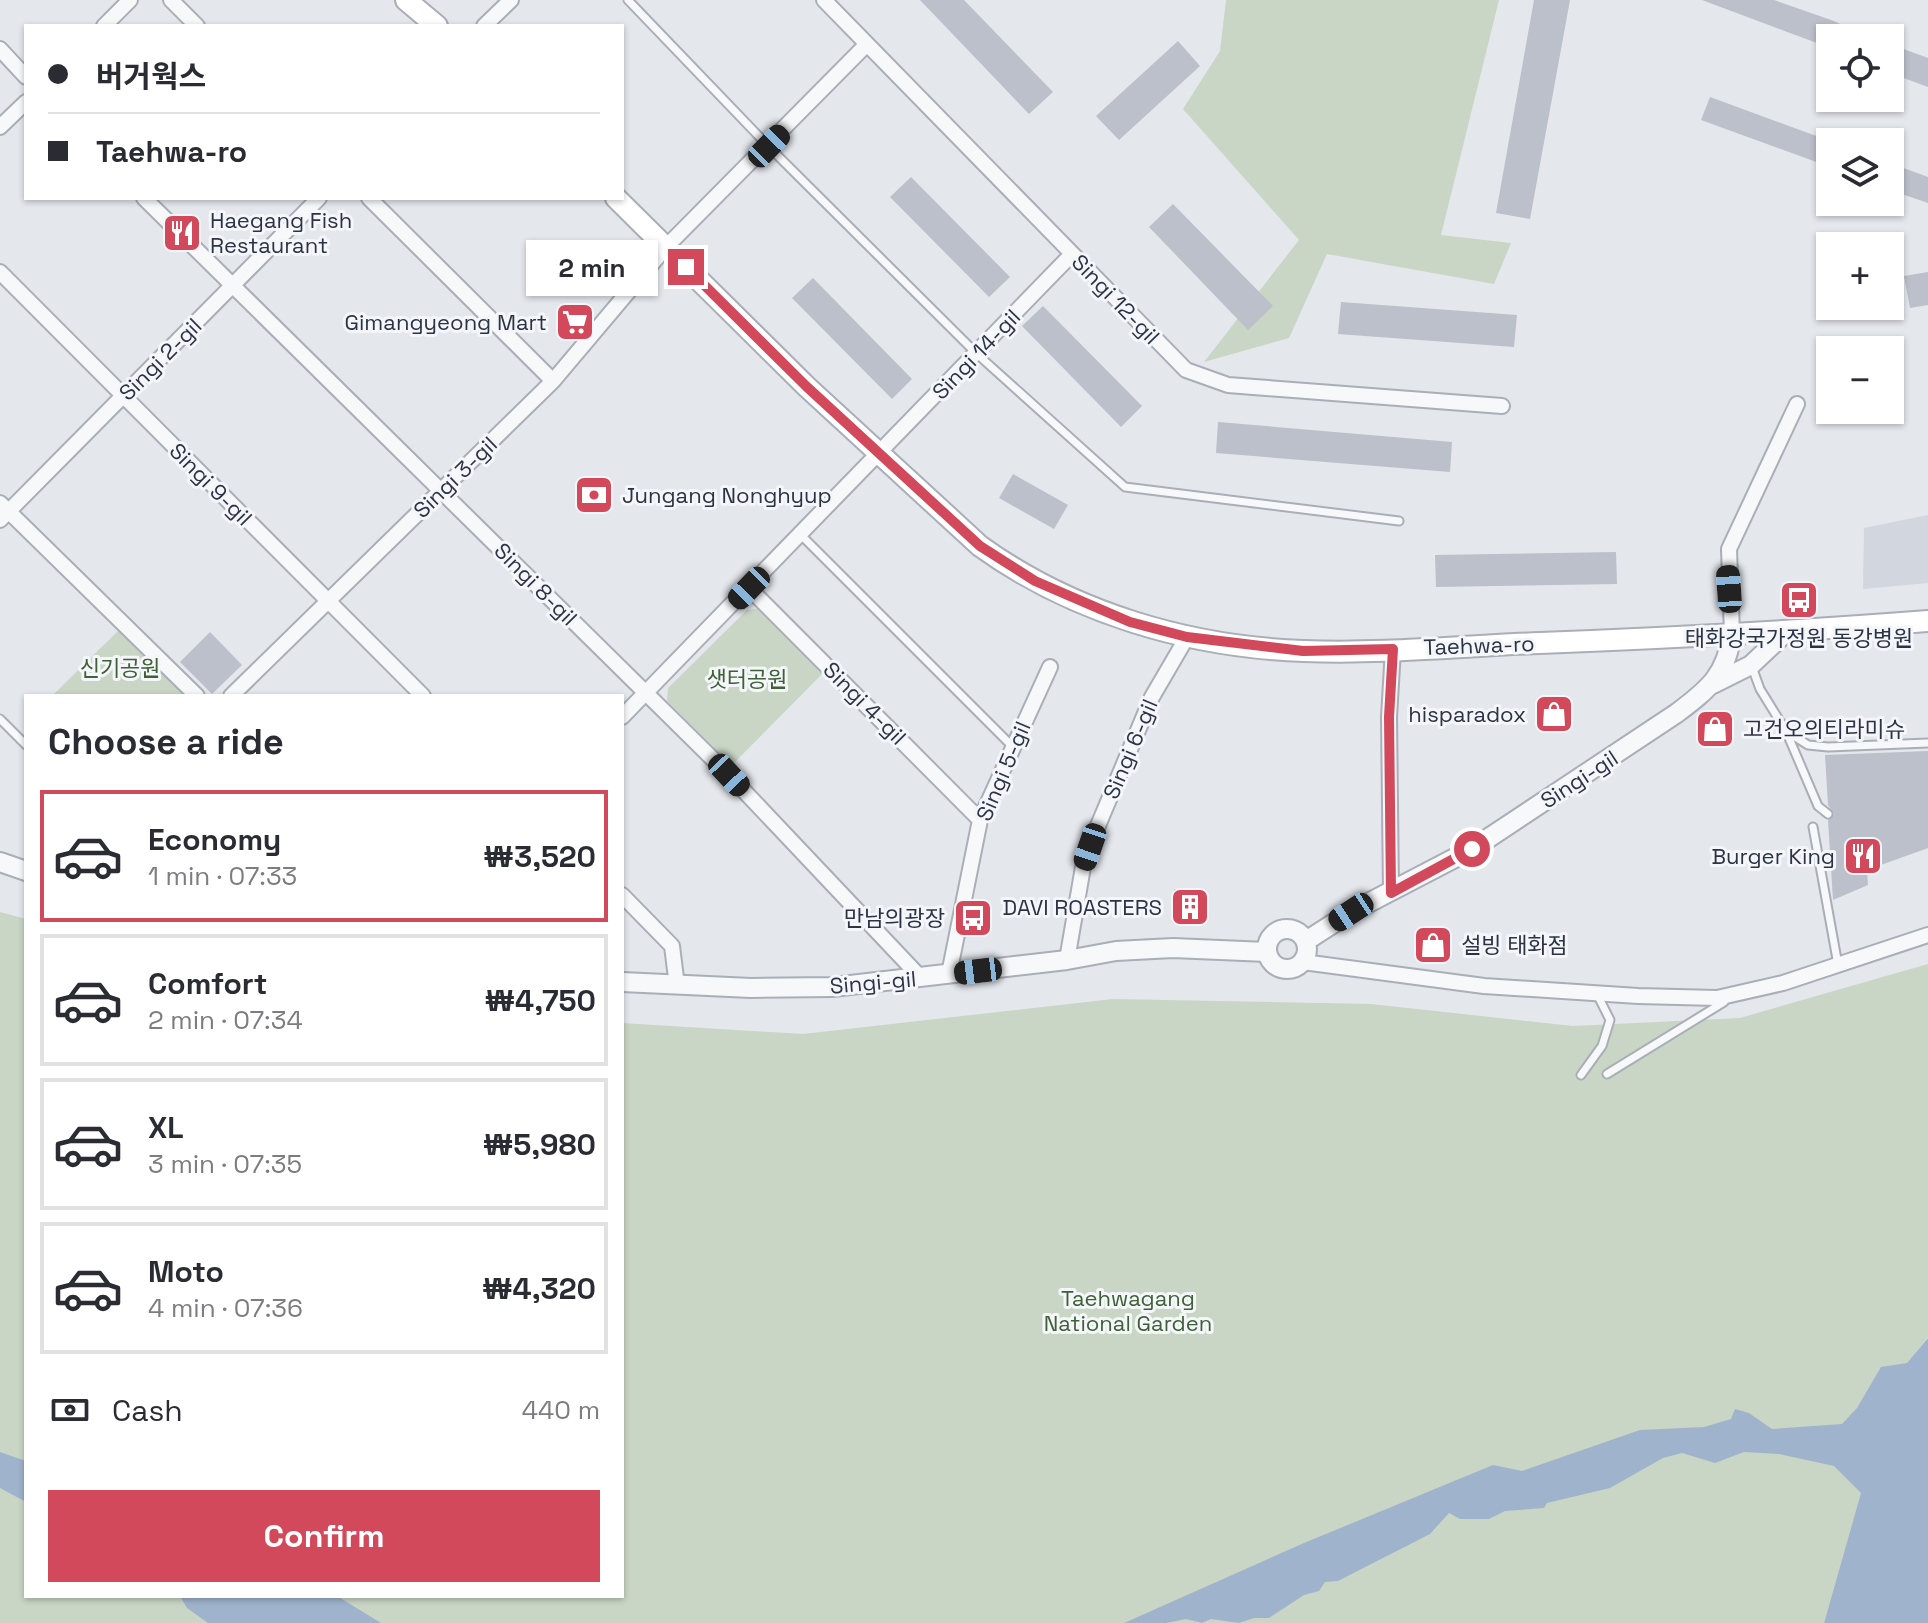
<!DOCTYPE html>
<meta charset="utf-8">
<style>
:root{--surface:#fff;--page:#f7f7f7;--text:#2b2b33;--muted:#7c7c81;--line:#e1e1e2;--accent:#d1495b}
body{margin:0;font-family:"Space Grotesk","Noto Sans KR",sans-serif;background:var(--page);color:var(--text);height:100vh;display:flex;flex-direction:column;font-size:30px;white-space:nowrap}
*{box-sizing:border-box;margin:0}
p{font-size:26px;color:var(--muted)}
.icon{flex:none;width:44px;height:44px;fill:none;stroke:currentColor;stroke-width:2;stroke-linecap:round;stroke-linejoin:round}
.map{position:relative;flex:1;overflow:hidden}
.side{position:absolute;left:24px;top:694px;width:600px;height:904px;display:flex;flex-direction:column;background:var(--surface);border-radius:0px;box-shadow:0 2px 6px #0004}
.side>*{flex:none}
.hud{position:absolute;left:24px;top:24px;width:600px;height:176px;border-radius:0px;box-shadow:0 2px 6px #0004;display:grid;align-content:center;height:176px;padding:0 24px;background:var(--surface)}
.buttons{position:absolute;left:1816px;top:24px;display:grid;gap:16px}
.buttons a{display:grid;place-items:center;width:88px;height:88px;border-radius:0px;background:var(--surface);box-shadow:0 2px 6px #0004;font-size:40px}
.end{position:absolute;width:36px;height:36px;margin:-18px;border:10px solid #d1495b;background:#fff;box-shadow:0 0 0 4px #fff}
.from{border-radius:50%}
.bubble{position:absolute;height:56px;border-radius:0px;background:var(--surface);box-shadow:0 2px 6px #0004;font-size:26px;font-weight:700;line-height:56px;text-align:center}
.car{position:absolute;width:24px;height:48px;margin:-24px -12px;border-radius:10px;box-shadow:0 0 6px 2px #0007;background:linear-gradient(#222 24%,#8ab4d8 0 40%,#222 0 76%,#8ab4d8 0 86%,#222 0)}
.hud b{display:flex;align-items:center;gap:28px;height:76px;font-size:30px}
.hud b+b{border-top:2px solid var(--line)}
.hud i{width:20px;height:20px;background:var(--text)}
ul{padding:0;list-style:none}
li{display:flex;align-items:center;gap:24px;height:132px;margin:0 16px 12px;padding:0 8px;border:4px solid var(--line);border-radius:0px}
li div{flex:1}
li b{display:block;font-size:30px}
li em{font-style:normal;font-weight:700}
li.active{border-color:var(--accent)}
li>.icon{width:72px;height:72px;stroke-width:1.5}
h2{padding:0 24px;font-size:36px;line-height:96px}
.pay{display:flex;align-items:center;gap:20px;height:88px;padding:0 24px;font-size:30px}
.pay p{margin-inline-start:auto}
.action{display:flex;gap:16px;margin-top:auto;padding:16px 24px}
.action a{flex:1;height:92px;border-radius:0px;background:var(--accent);color:#fff;font-size:32px;font-weight:700;line-height:92px;text-align:center}
.map>svg:first-child{display:block}
.built{fill:#d2d6de}
.green{fill:#c9d6c5}
.water{fill:#9fb4cc}
.building{fill:#bbc0ca}
.lines{fill:none;stroke-linecap:round;stroke-linejoin:round}
.service-casing{stroke:#a9aeb7;stroke-width:11}
.minor-casing{stroke:#a9aeb7;stroke-width:18}
.tertiary-casing{stroke:#a9aeb7;stroke-width:22}
.secondary-casing{stroke:#a9aeb7;stroke-width:24}
.service{stroke:#f7f8fa;stroke-width:7}
.minor{stroke:#f7f8fa;stroke-width:14}
.tertiary{stroke:#f7f8fa;stroke-width:18}
.secondary{stroke:#fff;stroke-width:20}
.route{stroke:#d1495b;stroke-width:10}
.labels{text-anchor:middle;dominant-baseline:central;stroke-width:6;stroke-linejoin:round;paint-order:stroke}
.poi-label{font-size:22px;fill:#2b3445;stroke:#f4f6f9;text-anchor:end}
.street-label{font-size:22px;fill:#2b3445;stroke:#f4f6f9}
.park-label{font-size:22px;fill:#3f6138;stroke:#f4f6f9}
</style>
<div class="map">
<svg width="1928" height="1623" viewBox="0 0 1928 1623">
<rect width="100%" height="100%" fill="#e4e7ec"/>
<path class="built" d="M1928 515V583L1863 589 1864 528Z"/>
<path class="green" d="M1226 0H1499L1441 235 1511 243 1494 284 1327 254 1289 338 1204 362 1299 240 1183 109 1220 51Z
M762 608 825 671 732 765 667 701 668 688 747 610Z
M120 629 186 696H52Z
M0 912 26 919V1596H622V1023L803 1034 1113 999 1371 1004 1573 1026 1740 1018 1928 964V1337L1907 1364 1865 1481 1824 1623H0Z"/>
<path class="water" d="M1928 1338V1623H1824L1861 1493 1834 1466 1779 1454 1744 1452 1715 1463 1682 1453 1663 1458 1610 1488 1547 1503 1544 1508 1505 1511 1489 1519H1460L1449 1513 1430 1534 1338 1581 1325 1582 1319 1591 1304 1595 1269 1618H1254L1239 1623 1211 1619 1202 1623 1186 1619 1166 1623H1124L1304 1543 1493 1465 1522 1471 1640 1430 1704 1427 1731 1419 1735 1409 1749 1413 1772 1429 1842 1424 1857 1408 1881 1367 1907 1363Z
M0 1452 26 1461V1502L0 1488Z
M180 1596H337L381 1623H208L187 1608Z"/>
<path class="building" d="M920 0H964L1053 92 1029 114Z
M1534 0H1570L1530 219 1496 213Z
M1702 0H1774L1834 21 1868 38H1828L1825 46Z
M1178 41 1200 66 1119 140 1096 116Z
M1890 44 1928 58V87L1890 73Z
M1710 97 1830 141V167L1701 120Z
M1890 163 1928 177V203L1890 190Z
M911 177 1010 277 989 297 890 197Z
M1173 204 1273 306 1248 330 1149 227Z
M1928 272V305L1910 308 1904 276Z
M813 278 912 379 892 399 792 298Z
M1341 302 1517 315 1514 347 1338 334Z
M1043 306 1142 406 1121 427 1022 326Z
M1218 422 1452 442 1450 472 1216 453Z
M1013 474 1068 505 1054 529 999 498Z
M1616 552 1617 584 1436 587 1435 555Z
M210 632 242 665 212 694 180 662Z
M1928 751V848L1867 870 1868 885 1833 900 1828 820 1834 814 1828 805 1825 755Z
M1174 889 1189 893 1190 914 1175 915Z"/>
<g class="lines">
<defs>
<path id="service" d="M628 0 773 151 977 354 1125 487 1399 521
M801 535 1012 746
M1752 667 1760 689 1786 731 1818 806 1828 814
M0 719 26 745
M1786 731 1808 745 1828 747 1928 743
M1813 827 1838 965
M1607 1074 1724 1002
M1581 1075 1602 1046 1610 1020 1597 994"/>
<path id="minor" d="M171 0 197 26
M824 0 1186 370 1228 385 1502 406
M104 26 130 0
M484 26 511 0
M0 49 26 77
M0 127 26 102
M144 198 729 775 921 978
M369 198 553 381
M0 272 423 696
M0 503 197 696
M0 520 319 198
M749 588 980 820
M1732 634 1729 549 1797 404
M231 696 553 381 666 247 867 44
M622 717 1072 254
M1391 893 1389 717 1393 649
M622 895 672 946 677 986
M1067 960 1083 867 1097 828 1152 697 1187 637
M1303 962 1484 986 1638 996 1717 998 1783 983 1928 935
M949 974 980 820 1050 667"/>
<path id="tertiary" d="M1713 684 1751 665 1786 632
M0 862 26 871
M1267 949a20 20 0 1 1 40 0a20 20 0 1 1-40 0Z
M1306 941 1351 912 1472 849 1677 713C1709 689 1726 675 1732 634
M622 982 751 988 833 987 1067 960 1116 951 1173 948 1267 952"/>
<path id="secondary" d="M406 0 437 26
M616 198 807 387 980 546C1073 613 1189 647 1304 651 1382 654 1462 646 1540 643 1670 638 1799 631 1928 621"/>
</defs>
<use href="#service" class="service-casing"/>
<use href="#minor" class="minor-casing"/>
<use href="#tertiary" class="tertiary-casing"/>
<use href="#secondary" class="secondary-casing"/>
<use href="#service" class="service"/>
<use href="#minor" class="minor"/>
<use href="#tertiary" class="tertiary"/>
<use href="#secondary" class="secondary"/>
</g>
<g class="lines">
<path class="route" d="M686 267 807 387 980 546 1035 581 1130 622 1187 637 1303 651 1393 649 1389 717 1391 893 1472 849"/>
</g>
<defs>
<symbol id="restaurant-square" viewBox="-11 -11 22 22"><rect x="-9" y="-9" width="18" height="18" rx="4" fill="#d1495b" stroke="#f4f6f9"/><path d="M-5-6h1v4h1v-4h1v4h1v-4h1v5L-1.5 .5V6h-2V.5L-5-1ZM5-6V6H3V1.5H1.5Q1.5-4 5-6Z" fill="#fff"/></symbol>
<symbol id="supermarket-square" viewBox="-11 -11 22 22"><rect x="-9" y="-9" width="18" height="18" rx="4" fill="#d1495b" stroke="#f4f6f9"/><path d="M-6-5.5h2.5l.6 2H6L4.5 2H-2.5L-4.4-4H-6ZM-1.5 3.2a1.3 1.3 0 1 0 .1 0ZM3 3.2a1.3 1.3 0 1 0 .1 0Z" fill="#fff"/></symbol>
<symbol id="bank-square" viewBox="-11 -11 22 22"><rect x="-9" y="-9" width="18" height="18" rx="4" fill="#d1495b" stroke="#f4f6f9"/><path d="M-6-4H6V4H-6ZM0-2.3a2.3 2.3 0 1 0 0 4.6a2.3 2.3 0 1 0 0-4.6Z" fill="#fff"/></symbol>
<symbol id="bus-square" viewBox="-11 -11 22 22"><rect x="-9" y="-9" width="18" height="18" rx="4" fill="#d1495b" stroke="#f4f6f9"/><path d="M-5-6H5V4H4V6H2V4H-2V6H-4V4H-5ZM-3.5-4V0h7V-4ZM-3.5 1.2v1.5H-2V1.2ZM2 1.2v1.5H3.5V1.2Z" fill="#fff"/></symbol>
<symbol id="shop-square" viewBox="-11 -11 22 22"><rect x="-9" y="-9" width="18" height="18" rx="4" fill="#d1495b" stroke="#f4f6f9"/><path d="M-5-2.5h2.3a2.7 3.5 0 0 1 5.4 0H5L5.5 6h-11ZM-1.5-2.5h3a1.5 2.3 0 0 0-3 0Z" fill="#fff"/></symbol>
<symbol id="building-square" viewBox="-11 -11 22 22"><rect x="-9" y="-9" width="18" height="18" rx="4" fill="#d1495b" stroke="#f4f6f9"/><path d="M-4-6H4V6H1V3H-1V6H-4ZM-2.5-4.3h1.7v1.8h-1.7ZM.8-4.3h1.7v1.8H.8ZM-2.5-1h1.7V.8h-1.7ZM.8-1h1.7V.8H.8Z" fill="#fff"/></symbol>
</defs>
<g fill-rule="evenodd">
<use href="#restaurant-square" x="160" y="211" width="44" height="44"/>
<use href="#supermarket-square" x="553" y="300" width="44" height="44"/>
<use href="#bank-square" x="572" y="473" width="44" height="44"/>
<use href="#bus-square" x="1777" y="578" width="44" height="44"/>
<use href="#shop-square" x="1532" y="692" width="44" height="44"/>
<use href="#shop-square" x="1693" y="707" width="44" height="44"/>
<use href="#restaurant-square" x="1841" y="834" width="44" height="44"/>
<use href="#building-square" x="1168" y="885" width="44" height="44"/>
<use href="#bus-square" x="951" y="896" width="44" height="44"/>
<use href="#shop-square" x="1411" y="923" width="44" height="44"/>
</g>
<g class="labels">
<g class="poi-label">
<text x="210" y="220" text-anchor="start">Haegang Fish<tspan x="210" dy="25">Restaurant</tspan></text>
<text x="547" y="322">Gimangyeong Mart</text>
<text x="622" y="495" text-anchor="start">Jungang Nonghyup</text>
<text x="1799" y="638" text-anchor="middle">태화강국가정원 동강병원</text>
<text x="1526" y="714">hisparadox</text>
<text x="1743" y="729" text-anchor="start">고건오의티라미슈</text>
<text x="1835" y="856">Burger King</text>
<text x="1162" y="907">DAVI ROASTERS</text>
<text x="945" y="918">만남의광장</text>
<text x="1461" y="945" text-anchor="start">설빙 태화점</text>
</g>
<g class="street-label">
<text transform="translate(1116 299) rotate(46)">Singi 12-gil</text>
<text transform="translate(976 354) rotate(-46)">Singi 14-gil</text>
<text transform="translate(160 359) rotate(-45)">Singi 2-gil</text>
<text transform="translate(455 477) rotate(-44)">Singi 3-gil</text>
<text transform="translate(211 484) rotate(45)">Singi 9-gil</text>
<text transform="translate(536 584) rotate(45)">Singi 8-gil</text>
<text transform="translate(1479 645) rotate(-2)">Taehwa-ro</text>
<text transform="translate(865 703) rotate(45)">Singi 4-gil</text>
<text transform="translate(1130 749) rotate(-67)">Singi 6-gil</text>
<text transform="translate(1003 771) rotate(-67)">Singi 5-gil</text>
<text transform="translate(1579 779) rotate(-33)">Singi-gil</text>
<text transform="translate(873 982) rotate(-5)">Singi-gil</text>
</g>
<g class="park-label">
<text x="120" y="668">신기공원</text>
<text x="747" y="679">샛터공원</text>
<text x="1128" y="1298">Taehwagang<tspan x="1128" dy="25">National Garden</tspan></text>
</g>
</g>
</svg>
<div class="buttons">
<a><svg class="icon" aria-label="locate" viewBox="0 0 24 24"><circle cx="12" cy="12" r="6"/><path d="M12 2v4M12 18v4M2 12h4M18 12h4"/></svg></a>
<a><svg class="icon" aria-label="layers" viewBox="0 0 24 24"><path d="M12 4l9 5-9 5-9-5zM3 14l9 5 9-5"/></svg></a>
<a>+</a>
<a>−</a>
</div>
<i class="end from" style="left:1472px;top:849px"></i>
<i class="end" style="left:686px;top:267px"></i>
<div class="bubble" style="left:526px;top:240px;width:132px">2 min</div>
<i class="car" style="left:769px;top:146px;rotate:44deg"></i>
<i class="car" style="left:749px;top:588px;rotate:224deg"></i>
<i class="car" style="left:1729px;top:589px;rotate:356deg"></i>
<i class="car" style="left:729px;top:775px;rotate:137deg"></i>
<i class="car" style="left:1090px;top:847px;rotate:199deg"></i>
<i class="car" style="left:1351px;top:912px;rotate:237deg"></i>
<i class="car" style="left:978px;top:971px;rotate:263deg"></i>
<div class="hud">
<b><i class="from"></i>버거웍스</b>
<b><i></i>Taehwa-ro</b>
</div>
<section class="side">
<h2>Choose a ride</h2>
<ul>
<li class="active"><svg class="icon" aria-label="car" viewBox="0 0 24 24"><path d="M5 17H2v-5l4-1 3-4h7l3 4 3 1v5h-3M9 17h6M6 11h13"/><circle cx="7" cy="17" r="2"/><circle cx="17" cy="17" r="2"/></svg><div><b>Economy</b><p>1 min · 07:33</p></div><em>₩3,520</em></li>
<li><svg class="icon" aria-label="car" viewBox="0 0 24 24"><path d="M5 17H2v-5l4-1 3-4h7l3 4 3 1v5h-3M9 17h6M6 11h13"/><circle cx="7" cy="17" r="2"/><circle cx="17" cy="17" r="2"/></svg><div><b>Comfort</b><p>2 min · 07:34</p></div><em>₩4,750</em></li>
<li><svg class="icon" aria-label="car" viewBox="0 0 24 24"><path d="M5 17H2v-5l4-1 3-4h7l3 4 3 1v5h-3M9 17h6M6 11h13"/><circle cx="7" cy="17" r="2"/><circle cx="17" cy="17" r="2"/></svg><div><b>XL</b><p>3 min · 07:35</p></div><em>₩5,980</em></li>
<li><svg class="icon" aria-label="car" viewBox="0 0 24 24"><path d="M5 17H2v-5l4-1 3-4h7l3 4 3 1v5h-3M9 17h6M6 11h13"/><circle cx="7" cy="17" r="2"/><circle cx="17" cy="17" r="2"/></svg><div><b>Moto</b><p>4 min · 07:36</p></div><em>₩4,320</em></li>
</ul>
<div class="pay"><svg class="icon" aria-label="cash" viewBox="0 0 24 24"><path d="M3 7h18v10H3z"/><circle cx="12" cy="12" r="2"/></svg>Cash<p>440 m</p></div>
<div class="action"><a>Confirm</a></div>
</section>
</div>
